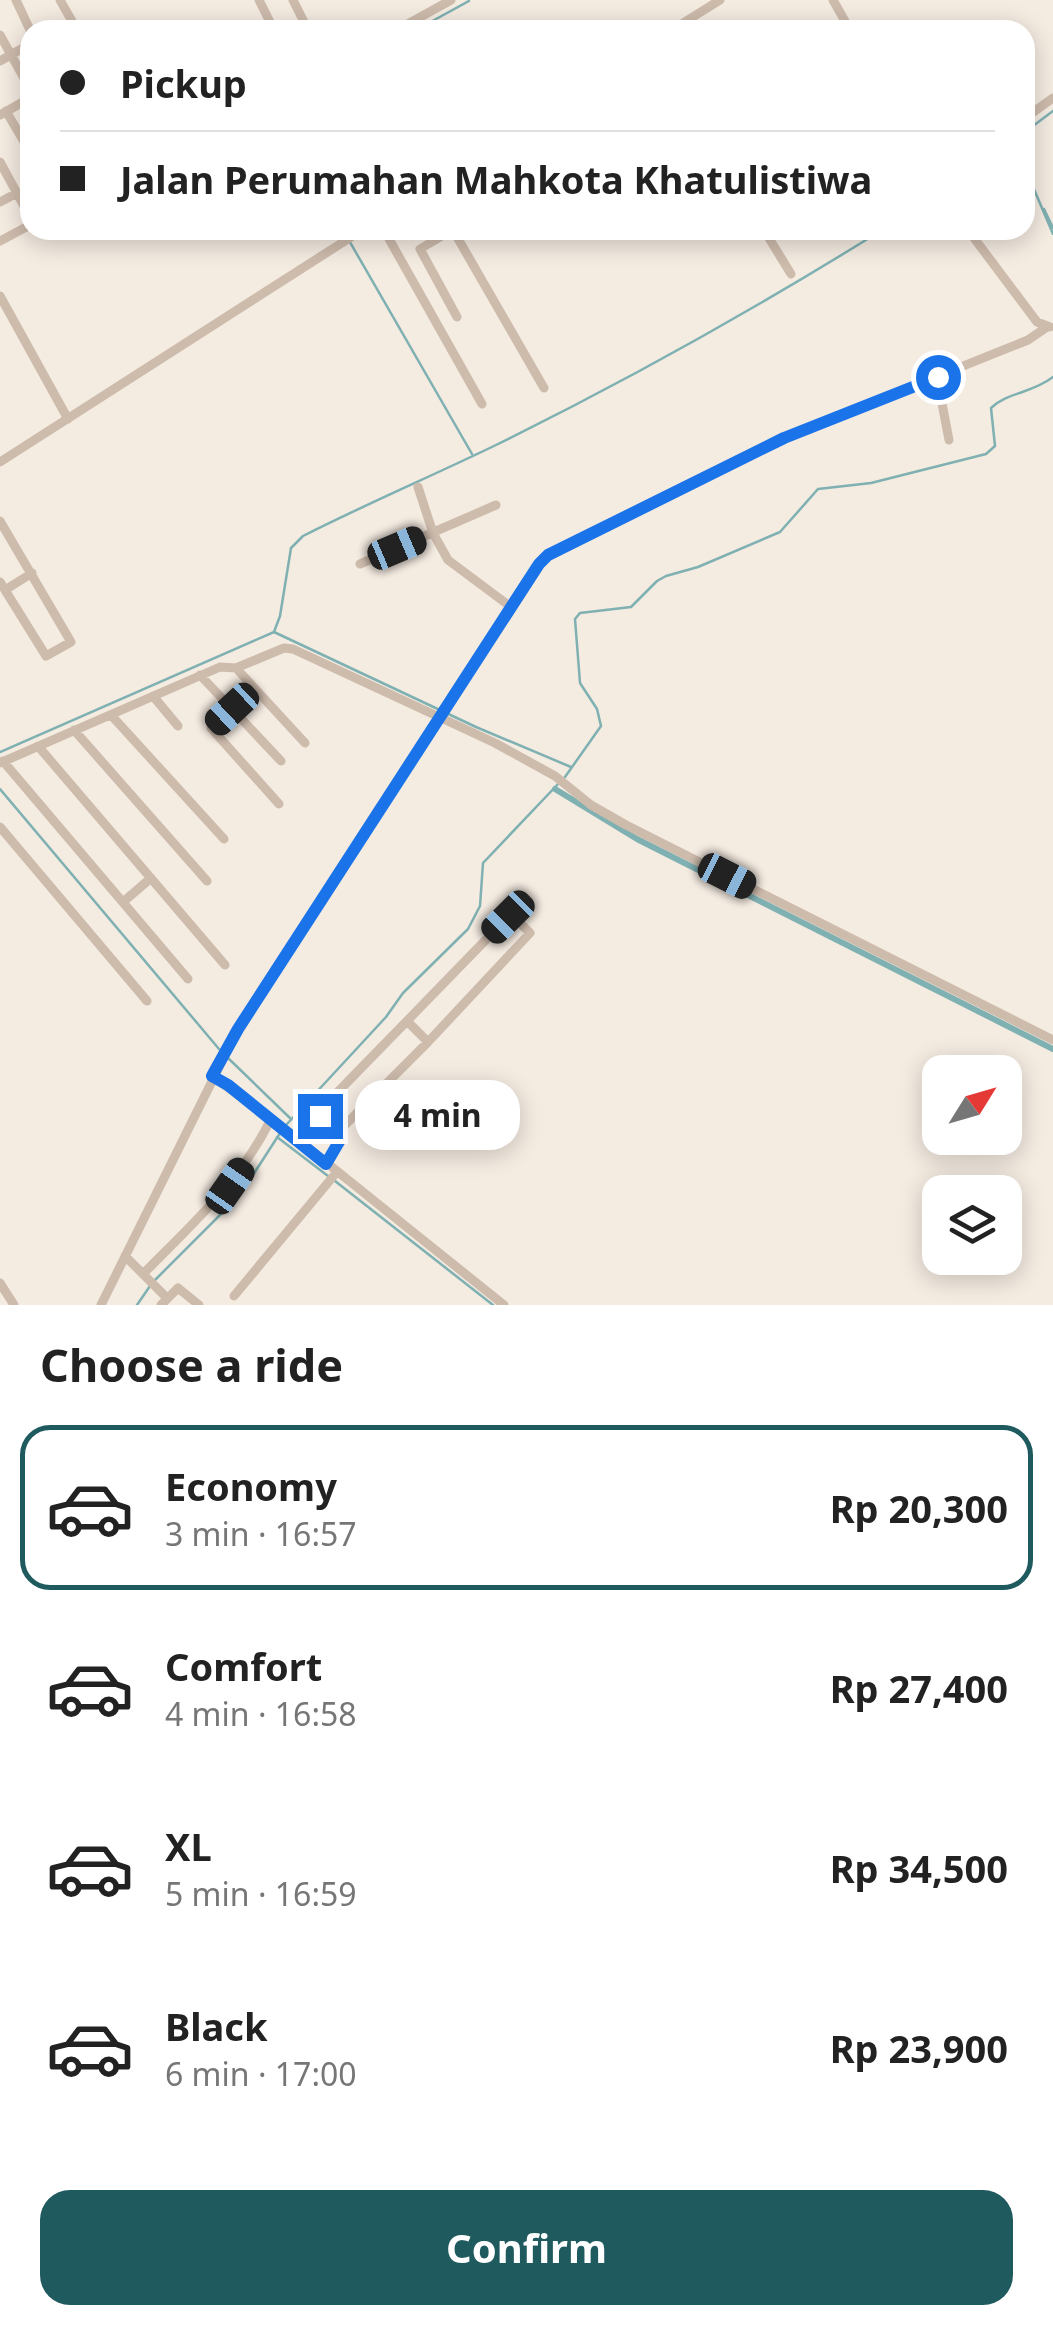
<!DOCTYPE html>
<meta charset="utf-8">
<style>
:root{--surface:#fff;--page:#f6f6f6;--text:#222;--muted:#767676;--line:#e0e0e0;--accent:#1f5a5e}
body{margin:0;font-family:"Noto Sans",sans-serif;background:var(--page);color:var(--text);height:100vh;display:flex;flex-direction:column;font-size:38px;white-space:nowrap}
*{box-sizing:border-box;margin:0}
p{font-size:32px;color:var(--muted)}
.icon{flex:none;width:55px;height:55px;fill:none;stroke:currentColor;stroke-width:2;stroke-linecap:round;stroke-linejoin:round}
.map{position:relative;height:1305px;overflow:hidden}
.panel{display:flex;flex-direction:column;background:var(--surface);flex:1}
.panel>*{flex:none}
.guide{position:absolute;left:20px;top:20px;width:1015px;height:220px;border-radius:30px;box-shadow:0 5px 25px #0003;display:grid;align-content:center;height:220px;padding:0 40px;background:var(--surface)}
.needle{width:65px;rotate:53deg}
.fabs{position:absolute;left:922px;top:1055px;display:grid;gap:20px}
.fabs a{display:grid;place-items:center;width:100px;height:100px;border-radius:20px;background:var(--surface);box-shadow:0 5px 25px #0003;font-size:50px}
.end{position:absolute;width:45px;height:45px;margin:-22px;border:12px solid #1a73e8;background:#fff;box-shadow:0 0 0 5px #fff}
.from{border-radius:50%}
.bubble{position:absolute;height:70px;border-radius:30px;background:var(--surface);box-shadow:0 5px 25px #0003;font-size:32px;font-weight:700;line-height:70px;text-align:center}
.car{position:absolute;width:30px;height:60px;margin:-30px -15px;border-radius:12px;box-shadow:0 0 8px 2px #0007;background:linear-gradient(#222 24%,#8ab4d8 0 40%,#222 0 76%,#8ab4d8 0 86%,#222 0)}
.guide b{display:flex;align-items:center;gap:35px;height:95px;font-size:38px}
.guide b+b{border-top:2px solid var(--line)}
.guide i{width:25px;height:25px;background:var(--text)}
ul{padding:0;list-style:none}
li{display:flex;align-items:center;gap:30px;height:165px;margin:0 20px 15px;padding:0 20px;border:5px solid transparent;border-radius:30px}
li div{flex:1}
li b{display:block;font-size:38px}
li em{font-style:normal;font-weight:700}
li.active{border-color:var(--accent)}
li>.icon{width:90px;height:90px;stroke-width:1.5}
h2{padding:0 40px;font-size:45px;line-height:120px}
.cta{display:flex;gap:20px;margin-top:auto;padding:20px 40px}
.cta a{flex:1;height:115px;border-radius:30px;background:var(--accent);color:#fff;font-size:40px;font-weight:700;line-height:115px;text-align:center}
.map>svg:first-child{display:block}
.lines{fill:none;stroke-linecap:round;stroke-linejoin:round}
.stream{stroke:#7fb0b2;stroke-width:2.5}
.canal{stroke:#7fb0b2;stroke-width:6}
.minor{stroke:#cdbbac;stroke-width:9}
.route{stroke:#1a73e8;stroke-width:12}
</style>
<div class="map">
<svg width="1053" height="1305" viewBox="0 0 1053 1305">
<rect width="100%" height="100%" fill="#f4ebe1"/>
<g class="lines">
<path class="stream" d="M416 30 469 1
M1025 132 1053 111
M1025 168 1053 234
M1044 209 1053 228
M343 230 472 454
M274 632 280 616 291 548 303 536C366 504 432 476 496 445 628 380 757 308 882 230
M0 752 274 632 476 727 571 767
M565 777 601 726 597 709 580 683 575 619 580 613 631 607 657 581 666 576 698 567 780 532 818 489 871 483 986 454 995 446 991 408C1008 392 1033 393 1053 377
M0 789 219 1049
M228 1058 290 1118
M287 1124 386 1017 403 993 468 929 480 906 483 863 559 783
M277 1137 328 1176
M335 1181 493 1305
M155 1280 240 1195 282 1130
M137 1305 150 1286"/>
<path class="canal" d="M555 789 637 839 1053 1049"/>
<path class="minor" d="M16 0 30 30
M60 0 77 30
M259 0 274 30
M293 0 308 30
M833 0 850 30
M397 30 451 0
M672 30 720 0
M0 35 30 89
M0 61 30 44
M6 111 30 152
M0 115 30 98
M1025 118 1053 98
M0 162 30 217
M0 202 17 193
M384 230 482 404
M452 230 420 249 457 317
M453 230 544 388
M764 230 791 274
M968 230 1037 322 1050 327
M0 241 30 225
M0 296 68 419
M937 377 949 440
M0 462 362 230
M418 487 433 533 448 560 511 607
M0 521 71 642 46 656 0 582
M360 564 496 505
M5 590 32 573
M236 668 305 743
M200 675 281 761
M153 696 178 726
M232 709 211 728 279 804
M111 715 224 839
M74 730 207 881
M38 746 225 965
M3 761 188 979
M0 763 220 667 236 668 284 648 293 649 495 743 555 776 591 805 626 825 1053 1040
M0 827 147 1001
M123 902 151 878
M212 1076 277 1123 504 1305
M337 1133 428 1042 530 933 514 917H508L407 1021
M326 1164 340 1140 319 1116 326 1104 407 1021 428 1042
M125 1256 167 1298
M143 1274C191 1225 240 1182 271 1119
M0 1283 14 1305
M234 1296 336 1173
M101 1305 238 1029 545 557 784 438 1028 340 1047 327
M161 1305 178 1288 199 1305"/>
</g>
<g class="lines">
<path class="route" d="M320 1116 340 1140 326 1164 228 1085 212 1076 238 1029 539 564 548 555 784 438 938 377"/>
</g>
</svg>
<div class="fabs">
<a><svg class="needle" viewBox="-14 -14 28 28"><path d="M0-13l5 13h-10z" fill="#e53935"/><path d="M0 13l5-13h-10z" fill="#767676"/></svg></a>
<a><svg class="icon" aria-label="layers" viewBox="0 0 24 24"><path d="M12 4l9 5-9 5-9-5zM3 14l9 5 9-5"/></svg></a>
</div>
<i class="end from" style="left:938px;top:377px"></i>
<i class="end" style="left:320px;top:1116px"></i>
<div class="bubble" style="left:355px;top:1080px;width:165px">4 min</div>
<i class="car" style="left:397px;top:548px;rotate:67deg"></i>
<i class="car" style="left:232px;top:709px;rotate:227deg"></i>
<i class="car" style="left:727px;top:876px;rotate:117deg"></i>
<i class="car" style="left:508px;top:917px;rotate:225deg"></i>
<i class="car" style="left:230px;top:1186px;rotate:35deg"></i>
<div class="guide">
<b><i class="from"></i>Pickup</b>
<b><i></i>Jalan Perumahan Mahkota Khatulistiwa</b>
</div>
</div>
<section class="panel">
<h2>Choose a ride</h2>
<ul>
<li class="active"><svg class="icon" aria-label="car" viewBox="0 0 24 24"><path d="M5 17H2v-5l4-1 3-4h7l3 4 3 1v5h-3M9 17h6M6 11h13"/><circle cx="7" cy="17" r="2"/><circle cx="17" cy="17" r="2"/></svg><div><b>Economy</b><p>3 min · 16:57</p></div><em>Rp 20,300</em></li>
<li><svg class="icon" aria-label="car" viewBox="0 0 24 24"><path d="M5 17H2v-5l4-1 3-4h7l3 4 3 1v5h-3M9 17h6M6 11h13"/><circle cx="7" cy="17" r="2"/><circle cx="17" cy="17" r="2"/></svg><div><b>Comfort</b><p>4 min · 16:58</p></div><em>Rp 27,400</em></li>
<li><svg class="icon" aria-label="car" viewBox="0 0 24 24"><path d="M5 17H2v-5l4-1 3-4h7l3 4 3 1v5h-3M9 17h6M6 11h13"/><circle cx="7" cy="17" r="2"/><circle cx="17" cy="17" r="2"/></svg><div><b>XL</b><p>5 min · 16:59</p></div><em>Rp 34,500</em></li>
<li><svg class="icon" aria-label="car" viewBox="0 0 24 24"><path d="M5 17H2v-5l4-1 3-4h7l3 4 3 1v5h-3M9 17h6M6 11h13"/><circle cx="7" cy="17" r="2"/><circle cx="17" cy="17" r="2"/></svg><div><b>Black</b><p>6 min · 17:00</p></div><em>Rp 23,900</em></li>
</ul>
<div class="cta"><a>Confirm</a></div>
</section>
